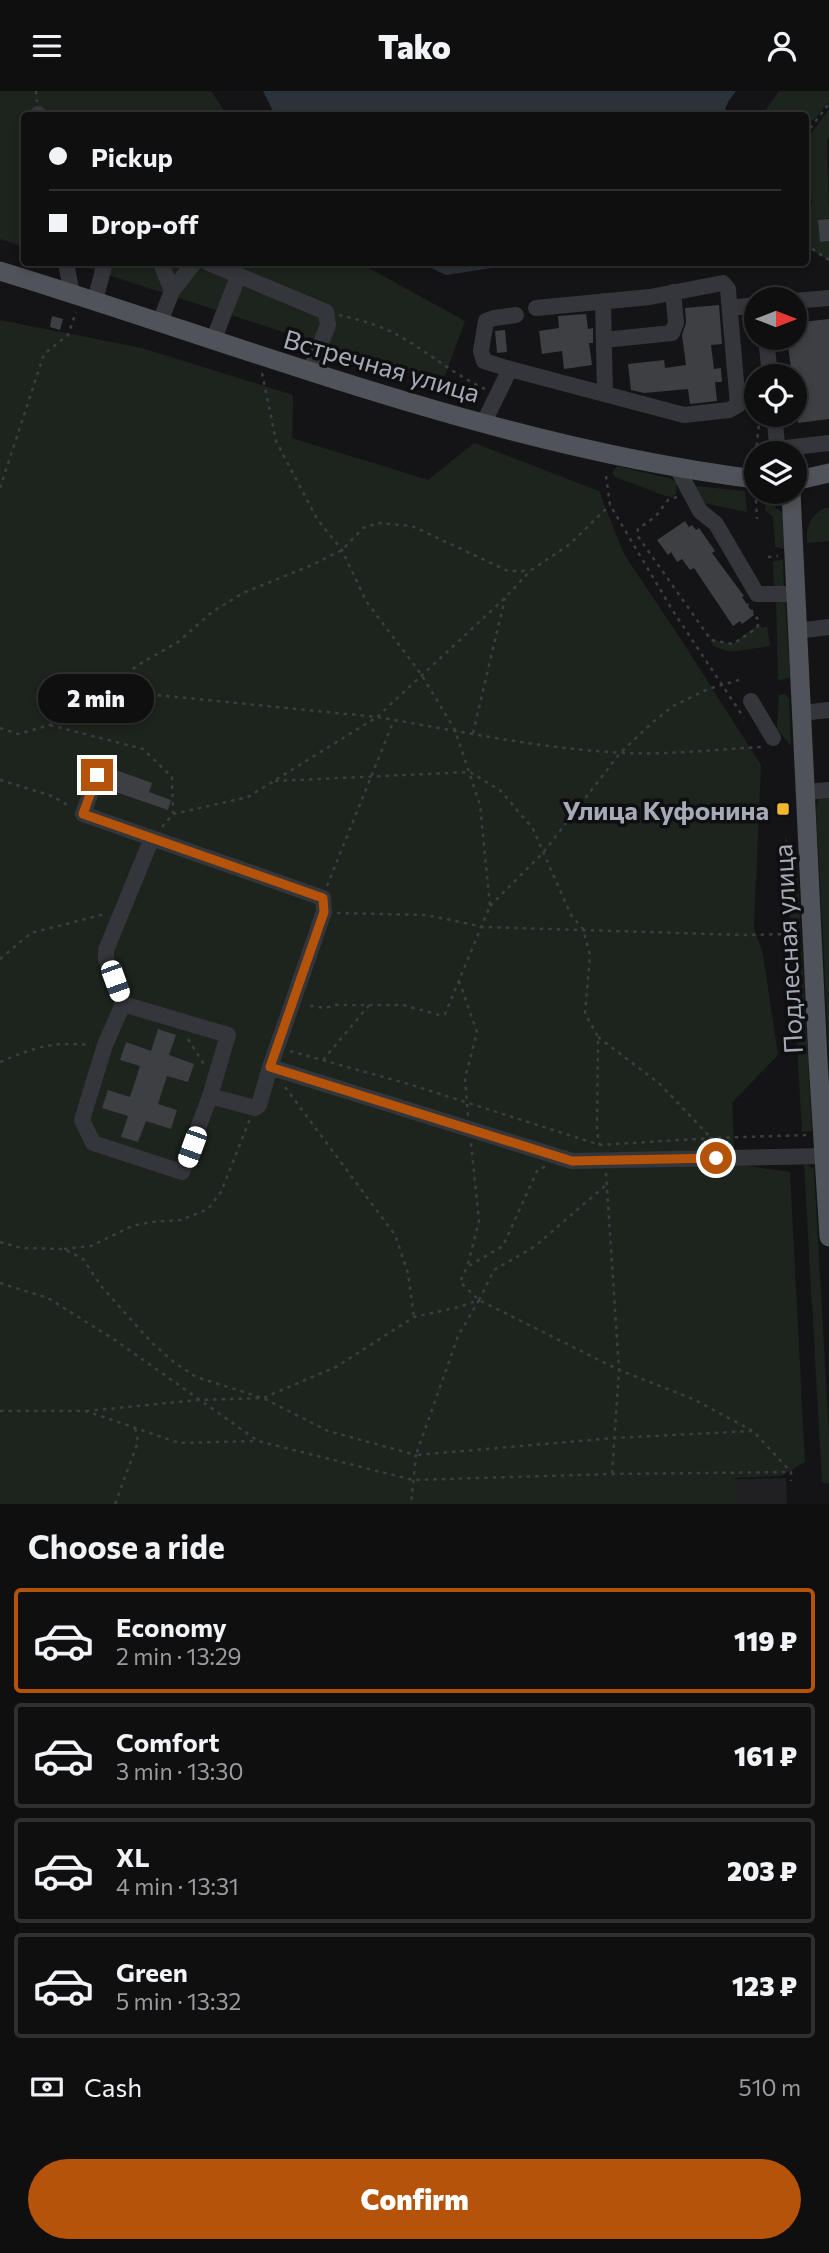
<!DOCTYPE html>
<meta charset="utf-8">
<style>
:root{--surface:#0f0f10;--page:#1d1d1e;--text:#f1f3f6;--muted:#9b9c9f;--line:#2f2f30;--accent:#b45309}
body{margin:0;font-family:Commissioner,sans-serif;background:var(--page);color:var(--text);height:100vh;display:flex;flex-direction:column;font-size:26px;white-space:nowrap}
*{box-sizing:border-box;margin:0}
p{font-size:23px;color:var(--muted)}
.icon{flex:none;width:38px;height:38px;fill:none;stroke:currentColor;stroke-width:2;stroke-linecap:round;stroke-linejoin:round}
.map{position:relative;height:1413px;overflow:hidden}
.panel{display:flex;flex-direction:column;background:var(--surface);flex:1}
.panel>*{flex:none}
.top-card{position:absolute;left:21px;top:21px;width:788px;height:154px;border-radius:7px;box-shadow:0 4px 10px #0003,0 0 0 2px var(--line);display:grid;align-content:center;height:154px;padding:0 28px;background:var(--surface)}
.needle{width:46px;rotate:90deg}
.buttons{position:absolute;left:744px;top:196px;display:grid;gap:14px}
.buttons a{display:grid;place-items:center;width:63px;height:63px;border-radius:50%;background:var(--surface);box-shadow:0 4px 10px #0003,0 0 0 2px var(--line);font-size:35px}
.end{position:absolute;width:32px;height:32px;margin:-16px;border:9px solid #b45309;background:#fff;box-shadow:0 0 0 4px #fff}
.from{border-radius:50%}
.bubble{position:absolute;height:49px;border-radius:24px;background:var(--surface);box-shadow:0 4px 10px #0003,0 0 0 2px var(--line);font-size:23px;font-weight:800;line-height:49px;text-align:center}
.car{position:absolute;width:21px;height:42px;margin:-21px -10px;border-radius:9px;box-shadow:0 0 5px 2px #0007;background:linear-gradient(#fff 24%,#345 0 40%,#fff 0 76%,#345 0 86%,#fff 0)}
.top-card b{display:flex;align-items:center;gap:24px;height:66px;font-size:26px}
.top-card b+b{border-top:2px solid var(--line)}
.top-card i{width:18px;height:18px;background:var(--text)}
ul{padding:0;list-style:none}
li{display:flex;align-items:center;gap:21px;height:105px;margin:0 14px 10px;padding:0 14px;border:4px solid var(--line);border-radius:7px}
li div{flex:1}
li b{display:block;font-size:26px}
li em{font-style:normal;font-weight:800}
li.selected{border-color:var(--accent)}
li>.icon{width:63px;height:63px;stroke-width:1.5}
h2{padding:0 28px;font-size:32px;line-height:84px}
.pay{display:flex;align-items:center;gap:18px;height:77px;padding:0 28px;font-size:26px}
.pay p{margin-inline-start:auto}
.action{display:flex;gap:14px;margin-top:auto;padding:14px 28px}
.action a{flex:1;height:80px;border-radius:42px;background:var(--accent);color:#fff;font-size:28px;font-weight:800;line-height:80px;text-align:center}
header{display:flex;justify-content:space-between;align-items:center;height:91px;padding:0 28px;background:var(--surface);font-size:32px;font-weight:800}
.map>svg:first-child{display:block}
.built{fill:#202023}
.green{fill:#1c241d}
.water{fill:#2a323a}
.building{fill:#3e3f43}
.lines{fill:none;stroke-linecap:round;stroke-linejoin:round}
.path{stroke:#3b3d42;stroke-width:2.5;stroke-dasharray:3.5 5;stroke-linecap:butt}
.minor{stroke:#35363b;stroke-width:16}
.major{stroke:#51535a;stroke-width:19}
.route{stroke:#b45309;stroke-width:9}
.poi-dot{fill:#f5b62d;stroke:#0f0f11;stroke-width:2.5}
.labels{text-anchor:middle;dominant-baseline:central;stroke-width:7;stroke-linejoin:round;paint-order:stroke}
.street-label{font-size:26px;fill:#a5aab6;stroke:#0f0f11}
.poi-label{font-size:26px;font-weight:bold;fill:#a5aab6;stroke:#0f0f11;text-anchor:end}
</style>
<header><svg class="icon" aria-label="menu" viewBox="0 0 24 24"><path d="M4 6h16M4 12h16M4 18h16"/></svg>Tako<svg class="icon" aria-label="person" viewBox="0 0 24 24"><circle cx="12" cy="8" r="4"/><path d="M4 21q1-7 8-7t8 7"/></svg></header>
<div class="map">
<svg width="829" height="1413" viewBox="0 0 829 1413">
<rect width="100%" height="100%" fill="#141416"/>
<path class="built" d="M786 1387 787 1413H418L417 1395Z"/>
<path class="green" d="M0 0H211L227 24H24V156L0 148Z
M779 0H829V11L814 29H805V24H730L731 22 746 19 763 23Z
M829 18V46L827 49 829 127 818 130 820 151 829 150V170L805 155V122L812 113 806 49Z
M72 172H360L465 230 442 293Z
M0 229 142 257 293 304 292 347C338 362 383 374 428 389L474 352 599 400 624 463 680 547 761 674 754 837 763 863 778 964 732 1012 735 1073 790 1081 805 1371 781 1385 735 1387V1413H0Z
M617 375 672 388 677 393 676 403 672 406 666 405 615 386 612 382Z
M695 395 745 400 747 421 698 411Z
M765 409 785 423 789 459 775 456 773 426 765 419Z
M825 417H829V450L807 452C806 435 810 425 825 417Z
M783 469 784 499 774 500 773 470Z
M776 508H785L790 586 778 590Z
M759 533 762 537 767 535 770 555 737 560H727L713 555 710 548 732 553Z
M785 603 789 607 791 655 777 638 779 604Z
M829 703V963L816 716 819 706Z
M785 744 797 774 812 1040 802 1041Z
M804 1072 814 1078 829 1344V1392H822Z"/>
<path class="water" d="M263 0H736L728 11 723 24H275Z
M421 172H524L446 184Z"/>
<path class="building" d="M829 128V150L820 151 818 129Z
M719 214 722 253 711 254 714 278 721 277 722 291H715L717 310 690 313 688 298 644 302 631 299 628 273 664 269 665 277 686 274 682 244 686 232 685 217Z
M586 223 588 238 593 237V252H589L592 274 564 278 562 260 542 263 539 240 559 237 558 225Z
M52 225 63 228 60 239 50 236Z
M829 228V328L798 332 794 285H792L787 247H794V232Z
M505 239 507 261 497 262 495 240Z
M685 430 689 436 692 434 696 439 699 437 715 460 712 462 744 505 742 506 754 524 742 533 740 530 733 535 694 477 690 479 682 468 677 471 671 461 668 464 657 449Z
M110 677 152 692 149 701 171 709 168 719 104 697Z
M158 938 176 944 169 964 194 973 188 991 167 985 158 1013 177 1019 171 1038 146 1030 138 1051 121 1046 128 1025 102 1017 108 999 130 1006 140 975 120 969 126 951 151 960Z"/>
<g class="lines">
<path class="path" d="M36 0 37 11
M805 44 829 13
M805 153 829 169
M339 224C360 229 383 235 401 246 431 263 453 283 485 298
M262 282 276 350 317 428 342 459 366 510 421 583 455 639 480 714 490 815 445 923 439 924 403 914H336L325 917 305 914
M755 372 759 332H762
M606 385 610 414 673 520 744 627
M0 397 44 263 68 244 76 221
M677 406 668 409 656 425 638 438 637 444 711 549 733 553 757 537 759 530 747 513
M756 409 757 428
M768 466 778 465
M106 599 138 574 178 551 212 521 243 502 312 474 342 459 363 437 378 432 412 435 508 480H530
M50 634 143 658 172 686 173 722
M0 637 18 643 50 634 106 599 377 626 505 507 530 480 570 453 610 414
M473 642 505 507
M0 689 52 705 71 716
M275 690 470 681 501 700 533 738 571 824 583 838 590 864 585 922 598 946 597 1041 600 1055
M162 736 173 723 248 706 377 626C459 640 541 658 625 662 670 664 717 658 763 656
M327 795 394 629
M490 815 543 762 620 662 653 631 673 615 708 598 739 589
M337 822 427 824 483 836 745 844 787 843
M0 868 31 842 105 823
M459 890 477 941 465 987 468 1025
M598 946 660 993 710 1046
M188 948 205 975
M290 960 412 994 600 1054 711 1047 808 1044
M323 969 370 913
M0 971C38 955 50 951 91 954
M285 996 395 1144 408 1182 414 1226
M545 1076 538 1078 503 1155 467 1176 460 1191 479 1209 619 1279 693 1308 753 1340 791 1381V1390
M606 1082 619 1279 612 1383
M0 1151 21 1157 64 1158 83 1168 101 1195 151 1251 175 1272 196 1286 263 1307 328 1340 416 1364 411 1413
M64 1158 91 1155 132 1135 151 1131 181 1129 208 1118 221 1101 250 1028
M468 1173 479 1130 471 1052
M0 1192 48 1207 115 1249 258 1350 413 1389 612 1383 791 1381
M479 1209 458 1245 416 1364 614 1347 752 1340
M0 1320H86L179 1352 258 1350
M86 1320 199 1309 263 1307 336 1276 414 1226 459 1216 479 1209 494 1179 534 1156 606 1094
M115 1413 138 1351 135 1337"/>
<path class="minor" d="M38 23 39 24
M66 172 72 202
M209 172 326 221 328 234 310 280
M172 200 194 172
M95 209 105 172
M603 210 605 303
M794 210 829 207
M730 217 756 214
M160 231 172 200 161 172
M766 247 770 285
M604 249 672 242 676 232 673 201
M213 250 238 186
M510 278 484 270 481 260 486 230 494 227 516 224
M774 324 778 362
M484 331 510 278 684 324 729 319 738 314 728 198 723 192 650 206 536 217
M777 358 829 352
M677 377 700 420 716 433 757 503H796
M798 540 829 536
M751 610 773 647
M802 622 829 619
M97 684 83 723 323 807 324 821 270 976
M806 701 829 699
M123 913 228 944 210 1005 182 1081 93 1052 82 1029 105 954 123 913 106 868V859L152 747
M210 1005 255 1017 259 1014 270 976 572 1070 825 1065"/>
<path class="major" d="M0 180C248 256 497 356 756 388
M794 390 829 382
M791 401 818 969 829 1146"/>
</g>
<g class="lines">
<path class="route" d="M97 684 83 723 323 807 324 821 270 976 572 1070 716 1067"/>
</g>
<rect class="poi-dot" x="776" y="711" width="14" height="14" rx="3.5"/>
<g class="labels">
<g class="street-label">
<text transform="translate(382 274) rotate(16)">Встречная улица</text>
<text transform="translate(787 858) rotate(-93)">Подлесная улица</text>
</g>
<g class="poi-label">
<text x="769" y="718">Улица Куфонина</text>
</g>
</g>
</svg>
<div class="buttons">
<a><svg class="needle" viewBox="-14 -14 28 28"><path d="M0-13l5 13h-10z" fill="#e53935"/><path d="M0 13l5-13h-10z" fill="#9b9c9f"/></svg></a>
<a><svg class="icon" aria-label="locate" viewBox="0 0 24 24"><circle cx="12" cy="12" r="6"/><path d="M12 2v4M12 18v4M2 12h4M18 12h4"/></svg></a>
<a><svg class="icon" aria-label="layers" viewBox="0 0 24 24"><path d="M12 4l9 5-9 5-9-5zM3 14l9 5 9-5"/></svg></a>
</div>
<i class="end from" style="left:716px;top:1067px"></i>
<i class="end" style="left:97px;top:684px"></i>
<div class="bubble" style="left:38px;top:583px;width:116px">2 min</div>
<i class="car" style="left:115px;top:890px;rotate:160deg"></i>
<i class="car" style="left:192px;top:1056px;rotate:200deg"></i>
<div class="top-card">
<b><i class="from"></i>Pickup</b>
<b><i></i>Drop-off</b>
</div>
</div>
<section class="panel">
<h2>Choose a ride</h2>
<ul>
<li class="selected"><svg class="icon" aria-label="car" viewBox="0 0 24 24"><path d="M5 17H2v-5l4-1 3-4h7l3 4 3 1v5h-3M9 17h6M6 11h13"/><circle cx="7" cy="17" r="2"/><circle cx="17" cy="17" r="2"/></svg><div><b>Economy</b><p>2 min · 13:29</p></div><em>119 ₽</em></li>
<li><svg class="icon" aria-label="car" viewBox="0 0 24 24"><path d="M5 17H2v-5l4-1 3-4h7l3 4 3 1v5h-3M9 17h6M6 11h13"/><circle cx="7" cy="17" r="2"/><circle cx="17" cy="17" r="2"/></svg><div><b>Comfort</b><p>3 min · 13:30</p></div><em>161 ₽</em></li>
<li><svg class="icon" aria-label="car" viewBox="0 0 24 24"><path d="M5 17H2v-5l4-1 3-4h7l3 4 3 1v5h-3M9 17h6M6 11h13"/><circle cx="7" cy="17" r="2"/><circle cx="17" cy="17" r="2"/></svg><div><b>XL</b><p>4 min · 13:31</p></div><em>203 ₽</em></li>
<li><svg class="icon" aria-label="car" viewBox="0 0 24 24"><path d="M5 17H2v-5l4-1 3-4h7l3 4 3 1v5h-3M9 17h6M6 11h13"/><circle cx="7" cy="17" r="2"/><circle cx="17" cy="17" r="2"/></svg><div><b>Green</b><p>5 min · 13:32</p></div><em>123 ₽</em></li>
</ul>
<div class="pay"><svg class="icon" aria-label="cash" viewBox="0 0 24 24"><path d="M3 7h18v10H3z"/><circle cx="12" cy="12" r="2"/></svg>Cash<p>510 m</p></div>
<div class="action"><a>Confirm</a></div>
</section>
